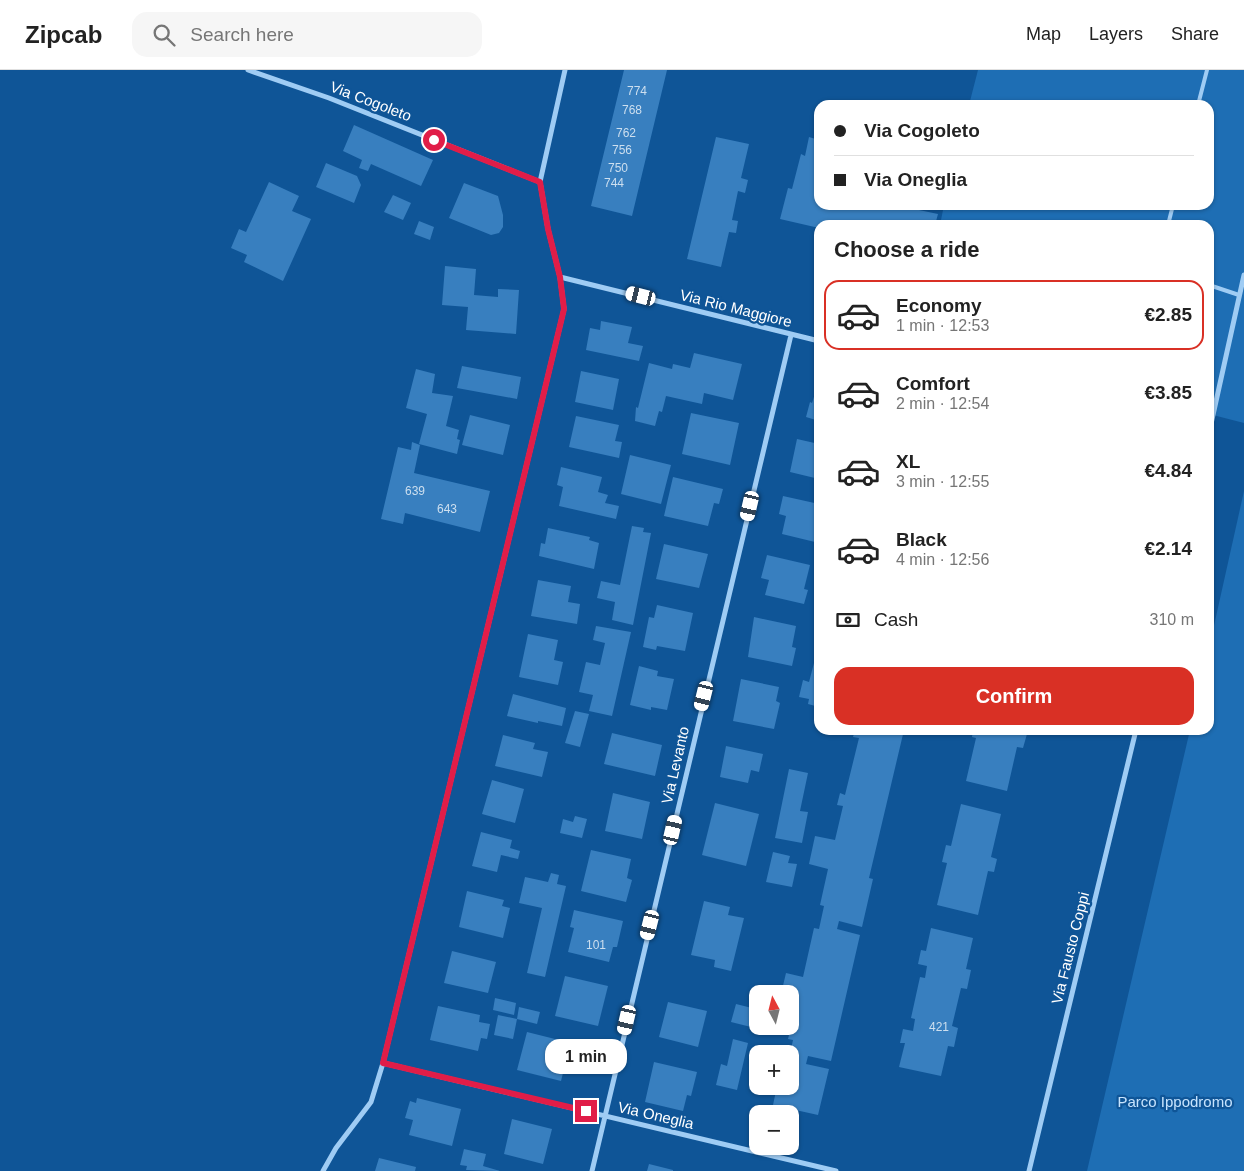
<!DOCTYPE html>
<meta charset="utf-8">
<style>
:root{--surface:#fff;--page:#f6f6f6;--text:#222;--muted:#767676;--line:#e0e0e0;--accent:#d93025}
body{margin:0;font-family:Helvetica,sans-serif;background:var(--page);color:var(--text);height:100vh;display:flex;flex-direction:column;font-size:19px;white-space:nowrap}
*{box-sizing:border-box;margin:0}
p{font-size:16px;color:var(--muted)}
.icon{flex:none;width:28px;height:28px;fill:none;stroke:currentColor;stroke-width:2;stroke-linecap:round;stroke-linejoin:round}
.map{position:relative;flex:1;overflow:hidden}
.side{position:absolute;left:814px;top:150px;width:400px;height:515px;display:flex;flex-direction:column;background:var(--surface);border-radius:15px;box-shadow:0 1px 4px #0004}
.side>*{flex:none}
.hud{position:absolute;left:814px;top:30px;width:400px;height:110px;border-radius:15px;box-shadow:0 1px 4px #0004;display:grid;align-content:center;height:110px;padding:0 20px;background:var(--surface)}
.needle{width:32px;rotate:353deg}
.fabs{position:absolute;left:749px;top:915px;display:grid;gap:10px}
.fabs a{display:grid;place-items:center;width:50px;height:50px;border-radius:10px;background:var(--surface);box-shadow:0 1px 4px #0004;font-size:25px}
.end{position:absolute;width:22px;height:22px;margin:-11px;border:6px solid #e11d48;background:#fff;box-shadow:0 0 0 2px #fff}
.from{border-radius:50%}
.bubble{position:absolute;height:35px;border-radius:15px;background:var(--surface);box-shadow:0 1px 4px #0004;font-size:16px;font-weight:700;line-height:35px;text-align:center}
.car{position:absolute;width:15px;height:30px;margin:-15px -8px;border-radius:6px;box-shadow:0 0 4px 1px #0007;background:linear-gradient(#fff 24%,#345 0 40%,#fff 0 76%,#345 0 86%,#fff 0)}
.hud b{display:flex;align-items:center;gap:18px;height:48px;font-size:19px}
.hud b+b{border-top:1px solid var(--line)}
.hud i{width:12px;height:12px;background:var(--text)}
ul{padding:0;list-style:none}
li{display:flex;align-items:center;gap:15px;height:70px;margin:0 10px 8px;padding:0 10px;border:2px solid transparent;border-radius:15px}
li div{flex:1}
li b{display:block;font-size:19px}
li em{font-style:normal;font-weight:700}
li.current{border-color:var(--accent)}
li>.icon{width:45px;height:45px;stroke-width:1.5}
h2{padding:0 20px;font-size:22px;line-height:60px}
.pay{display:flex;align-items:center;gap:12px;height:55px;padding:0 20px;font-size:19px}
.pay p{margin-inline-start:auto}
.cta{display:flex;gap:10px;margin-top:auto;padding:10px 20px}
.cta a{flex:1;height:58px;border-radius:15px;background:var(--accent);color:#fff;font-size:20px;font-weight:700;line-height:58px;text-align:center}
header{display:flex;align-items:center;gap:30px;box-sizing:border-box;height:70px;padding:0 25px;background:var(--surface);border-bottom:1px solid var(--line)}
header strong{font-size:24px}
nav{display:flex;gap:28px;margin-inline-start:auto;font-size:18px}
.search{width:350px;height:45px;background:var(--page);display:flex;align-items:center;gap:12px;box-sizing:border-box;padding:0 18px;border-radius:15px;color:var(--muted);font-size:19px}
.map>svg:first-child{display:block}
.green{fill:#1e6eb4}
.building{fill:#387fbf}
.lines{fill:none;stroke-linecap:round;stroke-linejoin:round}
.lane{stroke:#9fccf4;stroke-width:4}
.street{stroke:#9fccf4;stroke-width:5}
.route{stroke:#e11d48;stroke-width:6}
.labels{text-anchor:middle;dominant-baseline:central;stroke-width:4.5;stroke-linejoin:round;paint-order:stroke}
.number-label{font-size:12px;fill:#cddfef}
.street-label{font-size:15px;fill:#fff;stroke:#0f5597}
.park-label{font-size:15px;fill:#c7e4fe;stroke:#0f5597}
</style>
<header>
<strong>Zipcab</strong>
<div class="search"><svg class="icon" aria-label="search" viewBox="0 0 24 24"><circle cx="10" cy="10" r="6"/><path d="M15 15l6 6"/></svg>Search here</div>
<nav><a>Map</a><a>Layers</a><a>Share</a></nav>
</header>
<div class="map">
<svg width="1244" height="1101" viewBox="0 0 1244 1101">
<rect width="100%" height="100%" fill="#0f5597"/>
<path class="green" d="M978 0H1244V353L1209 344V155H940L944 135H1209V35H969Z
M1244 421V1101H1087L1190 660H1209V578Z"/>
<path class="building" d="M624 0H667L632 146 591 136Z
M354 55 433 90 421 116 371 94 368 101 359 98 362 90 343 81Z
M716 67 749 74 741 108 748 110 745 123 738 121 732 150 738 151 736 163 729 162 721 197 687 189Z
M809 67 819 70V135H920L919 140 938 144 935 155H819V158L780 149 788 118 792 119 801 84 805 86Z
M326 93 357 106 361 115 354 133 316 117Z
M269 112 299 126 292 141 311 149 283 211 244 192 247 185 231 178 239 159 246 162Z
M464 113 498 126 503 145V157L499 163 491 165 449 148Z
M393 125 411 133 403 150 384 142Z
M419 151 434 157 430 170 414 164Z
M445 196 476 199 474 225 498 227V219L519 220 516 264 466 260 468 237 442 235Z
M601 251 632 257 628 273 643 276 639 291 586 280 590 258 600 260Z
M694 283 742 294 733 330 704 323 702 334 666 326 662 342 659 341 655 356 635 351 636 337 638 338 649 293 672 299 673 294 690 298Z
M462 296 521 307 517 329 457 318Z
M416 299 435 304 432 323 453 326 446 356 459 360 457 369 460 370 457 384 419 374 427 344 406 338Z
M581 301 619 309 613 340 575 332Z
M819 311V351L806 347 810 332 812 333Z
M691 343 739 353 730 395 682 384Z
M470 345 510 355 503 385 462 375Z
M576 346 619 355 615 371 622 372 619 388 569 377Z
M797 369 819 374V409L790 402Z
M412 372 420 375 414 403 490 421 480 462 405 443 403 454 381 449 398 377 411 380Z
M630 385 671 395 661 434 621 424Z
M561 397 602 407 598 422 608 425 605 433 619 436 616 449 559 436 563 417 557 415Z
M673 407 723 419 719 434 714 433 708 456 664 446Z
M783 426 819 434V458L815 472 782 464 786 446 779 444Z
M632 456 644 458 643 462 651 463 633 555 612 550 615 532 597 528 601 511 620 515Z
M548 458 590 467 589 470 599 473 594 499 539 486 541 473 545 474Z
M664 474 708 484 699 518 656 509Z
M767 485 810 495 804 519 808 520 804 534 765 525 769 510 761 508Z
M538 510 571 516 568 532 580 534 577 554 531 546Z
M657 535 693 543 685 581 657 576 656 580 643 577 649 547 654 548Z
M754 547 796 556 792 577 796 578 792 596 748 587Z
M596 556 631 562 612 646 589 641 593 625 579 622 586 592 600 595 605 573 593 570Z
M528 564 558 570 554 590 563 592 558 615 519 607Z
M814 593 819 595V637L808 634 809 629 799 627 803 610 809 612Z
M639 596 658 601 657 606 674 609 667 640 651 637V640L630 635Z
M741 609 779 617 776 631 780 633 774 659 733 651Z
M513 624 566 638 562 656 538 651V653L507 646Z
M575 641 589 644 580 677 565 673Z
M855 660H904L869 808 873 809 862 857 839 851 837 859 860 865 831 991 808 986 806 994 829 999 818 1045 773 1035 777 1016H790V984L793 970 788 969 797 933 790 932V924H781L786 903 803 907 814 858 819 859 824 836 820 835 828 799 809 794 815 766 835 770 843 736 837 735 840 723 845 725 859 668 853 667Z
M973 660H1022L1021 663 1027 664 1023 678 1017 677 1007 721 966 711 976 668 972 667Z
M612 663 662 675 655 706 604 694Z
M503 665 535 673 533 679 548 682 542 707 495 696Z
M726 676 763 684 759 702 751 700 748 713 720 707Z
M789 699 808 703 800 741 808 742 802 773 775 768Z
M492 710 524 719 515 753 482 744Z
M613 723 650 732 642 769 605 761Z
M715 733 759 744 746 796 702 785Z
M961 734 1001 744 991 787 997 789 994 802 988 801 978 845 937 835 947 793 942 792 946 775 951 776Z
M575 746 587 749 582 768 560 763 563 749 573 752Z
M481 762 512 770 510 778 520 781 518 789 501 785 497 802 472 796Z
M591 780 631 789 627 808 632 810 626 832 581 821Z
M773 782 790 786 788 793 797 794 792 817 766 812Z
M551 803 559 805 557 814 566 816 545 907 527 903 542 838 519 833 525 807 548 812Z
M467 821 504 830 502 836 510 838 503 868 459 857Z
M704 831 730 837 728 845 744 848 731 901 714 897 715 890 691 885Z
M574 840 623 851 617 877H613L609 892 568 882 574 858 570 857Z
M931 858 973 868 966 899 971 900 967 919 961 918 952 956 958 958 954 977 948 976 941 1006 899 997 905 973H900L903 959 913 961 915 949 911 948 920 907 925 908 927 896 918 894 921 880 926 881Z
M452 881 496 892 488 923 444 913Z
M565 906 608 916 598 956 555 946Z
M495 928 516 933 514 945 493 940Z
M668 932 707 941 698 977 659 967Z
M736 934 756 939 751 957 731 952Z
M438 936 480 945 479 952 490 954 487 969 481 968 478 981 430 970Z
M519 937 540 942 537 954 517 949 513 969 494 965 498 945 517 949Z
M527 962 579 975 575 990 566 991 561 1011 517 1000Z
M733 969 748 973 737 1020 716 1015 721 994 727 996Z
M654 992 697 1002 691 1026 687 1025 683 1041 645 1032Z
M417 1028 461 1039 452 1076 409 1065 413 1050 405 1048 410 1031 416 1033Z
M512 1049 552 1059 543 1094 504 1084Z
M464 1079 486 1084 483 1096 500 1101 466 1100 467 1096 460 1095Z
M379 1088 416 1097 415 1101H375Z
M649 1094 673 1100V1101H647Z"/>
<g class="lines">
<path class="lane" d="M1198 35 1207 0
M1168 155 1173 135
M1209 215 1239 225"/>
<path class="street" d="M248 0 329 28 540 112
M560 207 819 271
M1209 363 1244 205
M383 993 836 1101
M323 1101 336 1078 371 1032 383 993 564 239 560 207 548 159 540 112 565 0
M592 1101 791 265
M1029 1101 1136 660"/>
</g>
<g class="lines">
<path class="route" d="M434 70 540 112 548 159 560 207 564 239 383 993 586 1041"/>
</g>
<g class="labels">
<g class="number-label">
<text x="637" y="21">774</text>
<text x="632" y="40">768</text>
<text x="626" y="63">762</text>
<text x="622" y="80">756</text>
<text x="618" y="98">750</text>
<text x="614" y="113">744</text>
<text x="415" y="421">639</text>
<text x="447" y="439">643</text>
<text x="596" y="875">101</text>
<text x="939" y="957">421</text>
</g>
<g class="street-label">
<text transform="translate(371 31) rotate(21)">Via Cogoleto</text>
<text transform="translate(736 238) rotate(14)">Via Rio Maggiore</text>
<text transform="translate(675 695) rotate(-77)">Via Levanto</text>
<text transform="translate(1070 878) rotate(-76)">Via Fausto Coppi</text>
<text transform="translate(656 1045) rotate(13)">Via Oneglia</text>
</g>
<g class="park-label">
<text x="1175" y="1031">Parco Ippodromo</text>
</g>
</g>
</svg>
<div class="fabs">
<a><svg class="needle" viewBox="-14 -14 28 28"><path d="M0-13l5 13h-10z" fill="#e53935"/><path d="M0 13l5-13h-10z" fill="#767676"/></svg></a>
<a>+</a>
<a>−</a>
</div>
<i class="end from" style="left:434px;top:70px"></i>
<i class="end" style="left:586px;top:1041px"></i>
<div class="bubble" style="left:545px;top:969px;width:82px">1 min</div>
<i class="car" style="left:641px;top:226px;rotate:284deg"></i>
<i class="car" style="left:750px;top:436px;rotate:193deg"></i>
<i class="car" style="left:704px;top:626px;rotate:194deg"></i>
<i class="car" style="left:673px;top:760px;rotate:13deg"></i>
<i class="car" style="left:650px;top:855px;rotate:194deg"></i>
<i class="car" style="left:627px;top:950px;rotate:193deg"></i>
<div class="hud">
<b><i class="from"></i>Via Cogoleto</b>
<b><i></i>Via Oneglia</b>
</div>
<section class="side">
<h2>Choose a ride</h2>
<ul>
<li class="current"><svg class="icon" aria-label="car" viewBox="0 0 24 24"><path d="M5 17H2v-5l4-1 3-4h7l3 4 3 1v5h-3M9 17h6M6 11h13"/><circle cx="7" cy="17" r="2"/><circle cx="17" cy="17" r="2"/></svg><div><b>Economy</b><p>1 min · 12:53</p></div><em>€2.85</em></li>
<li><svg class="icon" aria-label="car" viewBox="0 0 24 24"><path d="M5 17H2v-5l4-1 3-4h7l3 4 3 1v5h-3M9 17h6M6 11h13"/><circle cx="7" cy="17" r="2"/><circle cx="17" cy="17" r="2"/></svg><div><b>Comfort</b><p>2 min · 12:54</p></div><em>€3.85</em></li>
<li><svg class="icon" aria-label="car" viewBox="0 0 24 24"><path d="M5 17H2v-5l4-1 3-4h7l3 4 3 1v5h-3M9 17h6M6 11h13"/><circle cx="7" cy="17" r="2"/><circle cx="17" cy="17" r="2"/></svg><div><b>XL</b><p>3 min · 12:55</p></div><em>€4.84</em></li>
<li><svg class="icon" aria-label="car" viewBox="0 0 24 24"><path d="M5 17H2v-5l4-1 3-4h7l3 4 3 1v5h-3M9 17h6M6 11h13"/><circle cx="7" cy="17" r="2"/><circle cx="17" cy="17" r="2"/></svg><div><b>Black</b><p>4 min · 12:56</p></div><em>€2.14</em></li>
</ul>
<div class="pay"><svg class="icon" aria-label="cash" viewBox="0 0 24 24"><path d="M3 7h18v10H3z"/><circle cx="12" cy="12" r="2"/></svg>Cash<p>310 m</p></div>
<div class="cta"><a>Confirm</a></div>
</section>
</div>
